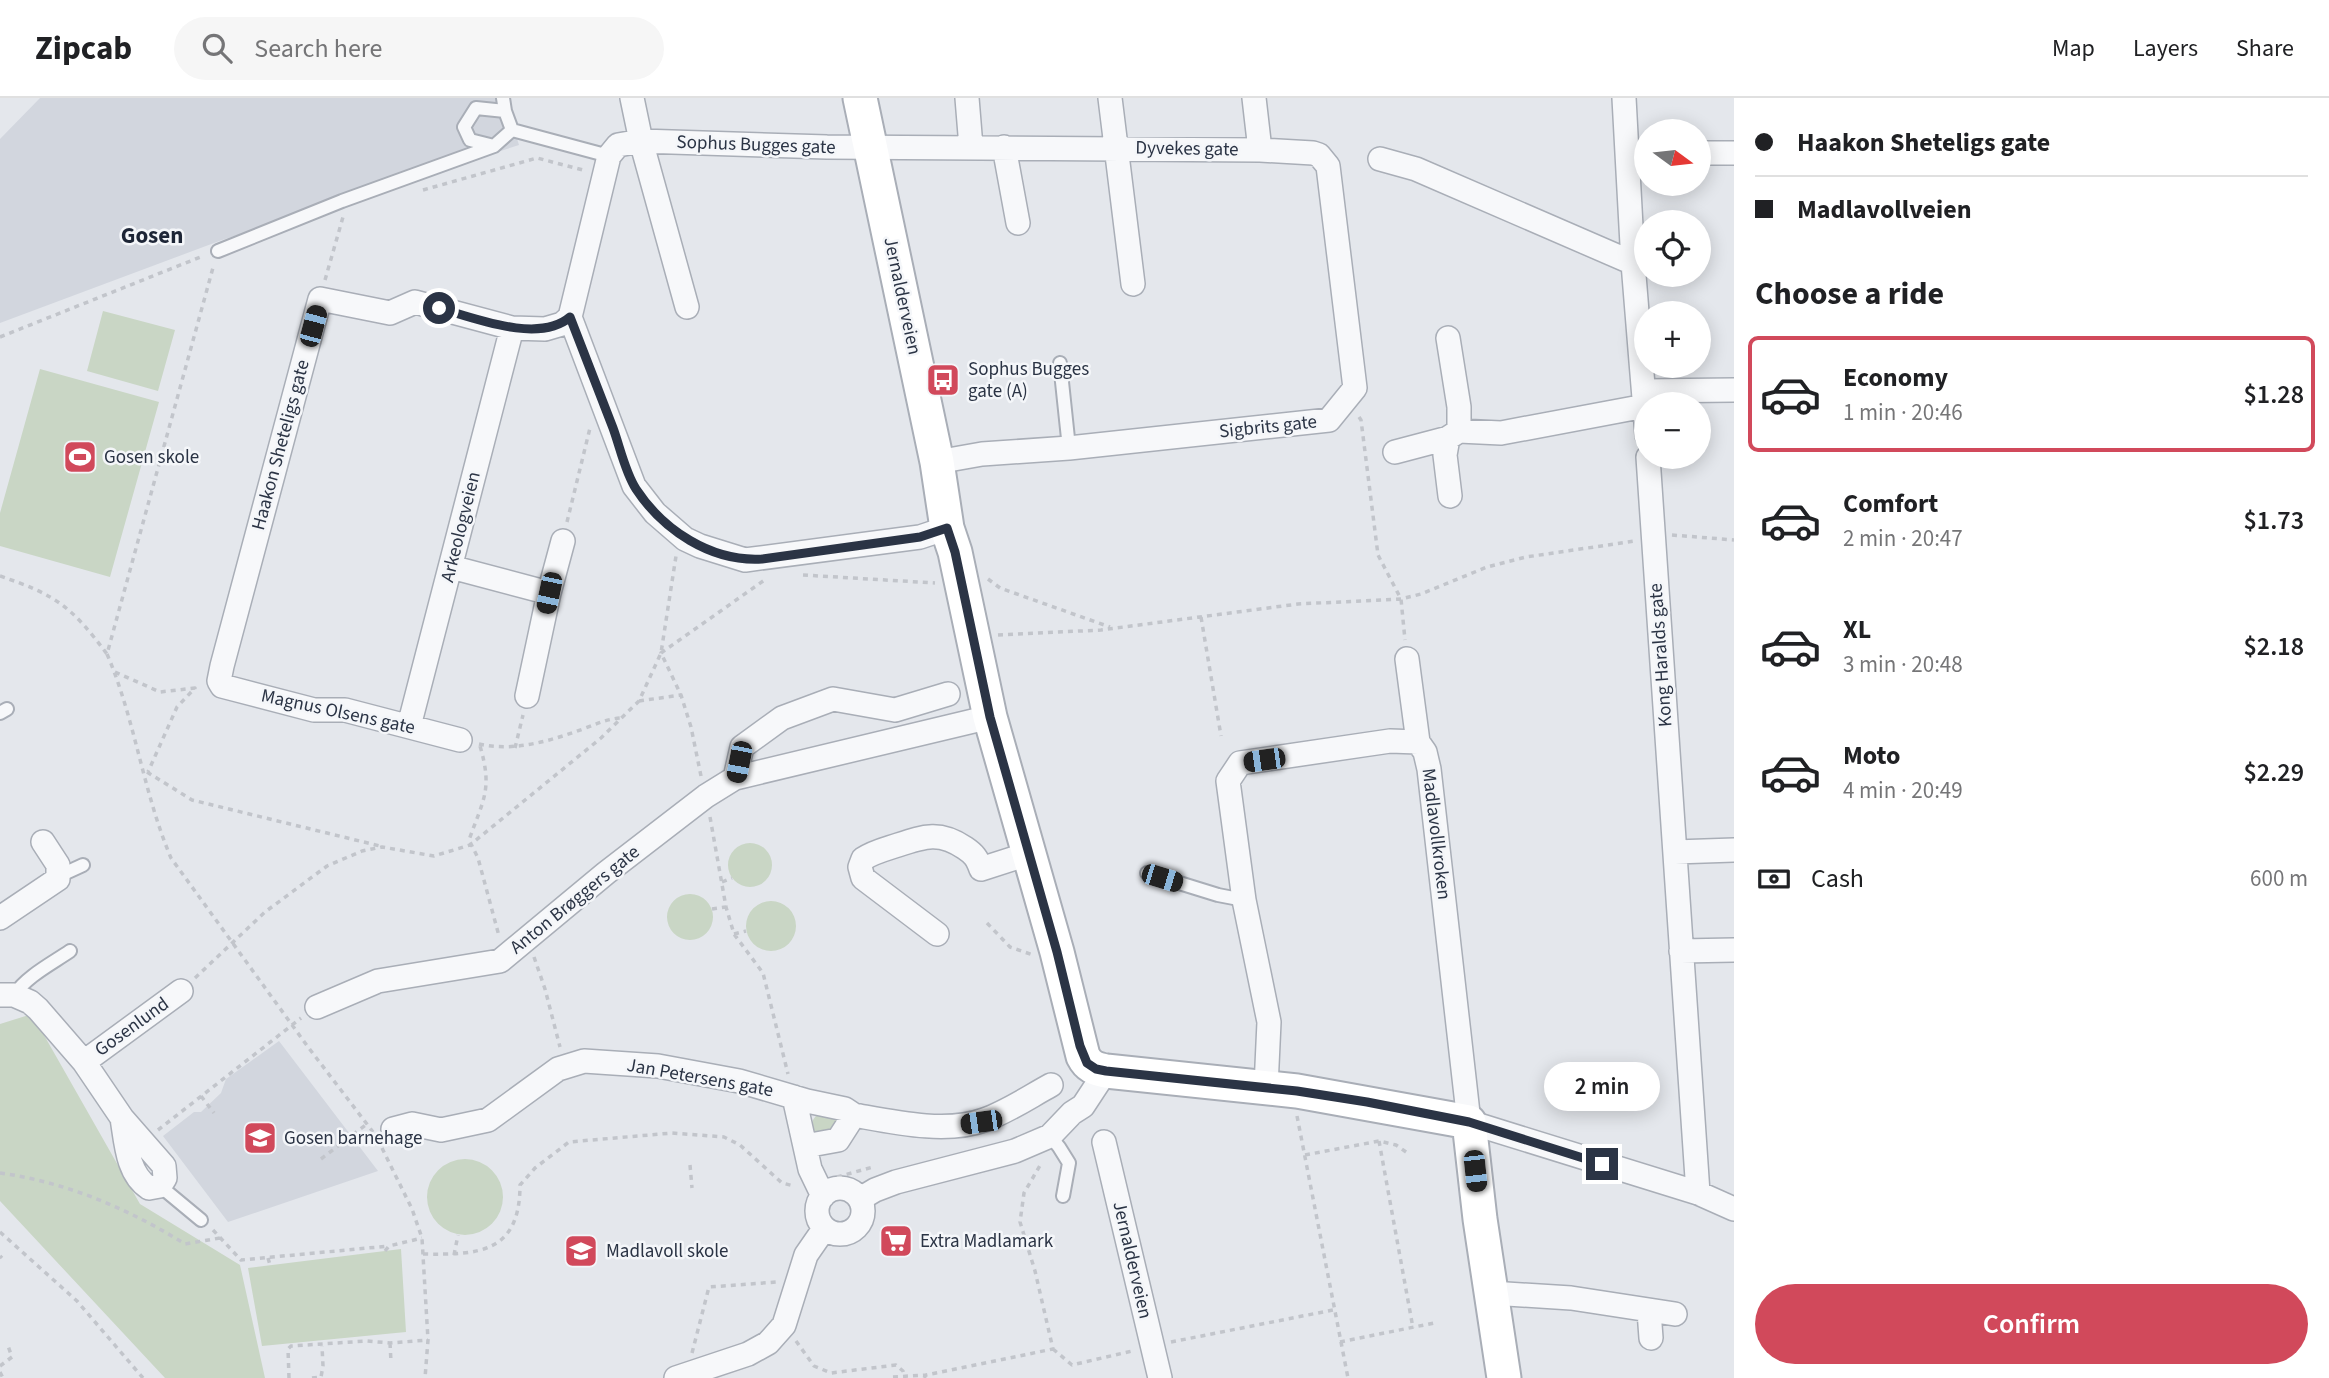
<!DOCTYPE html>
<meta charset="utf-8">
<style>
:root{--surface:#fff;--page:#f6f6f6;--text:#202124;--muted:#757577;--line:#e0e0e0;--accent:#d1495b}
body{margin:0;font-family:"Source Sans 3",sans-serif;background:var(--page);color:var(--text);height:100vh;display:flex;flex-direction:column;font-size:26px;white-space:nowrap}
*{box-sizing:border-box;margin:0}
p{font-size:23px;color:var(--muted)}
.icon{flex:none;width:38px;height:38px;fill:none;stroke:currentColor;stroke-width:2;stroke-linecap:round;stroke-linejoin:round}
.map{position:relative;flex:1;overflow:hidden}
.details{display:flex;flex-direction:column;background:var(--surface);width:595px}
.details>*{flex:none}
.guide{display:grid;align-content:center;height:154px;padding:0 21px;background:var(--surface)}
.needle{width:46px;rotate:105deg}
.buttons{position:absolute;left:1634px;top:21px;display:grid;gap:14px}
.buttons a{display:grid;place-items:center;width:77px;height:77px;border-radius:50%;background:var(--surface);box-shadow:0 4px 18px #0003;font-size:35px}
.end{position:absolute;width:32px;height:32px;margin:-16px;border:9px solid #2b3445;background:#fff;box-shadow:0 0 0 4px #fff}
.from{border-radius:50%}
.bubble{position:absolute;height:49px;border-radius:24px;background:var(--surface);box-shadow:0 4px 18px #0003;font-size:23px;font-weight:600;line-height:49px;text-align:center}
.car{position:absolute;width:21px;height:42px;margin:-21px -10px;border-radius:9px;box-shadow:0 0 5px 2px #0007;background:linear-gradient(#222 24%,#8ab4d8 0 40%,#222 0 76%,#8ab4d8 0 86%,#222 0)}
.guide b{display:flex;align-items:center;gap:24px;height:66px;font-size:26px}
.guide b+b{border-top:2px solid var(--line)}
.guide i{width:18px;height:18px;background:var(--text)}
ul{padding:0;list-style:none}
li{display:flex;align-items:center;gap:21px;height:116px;margin:0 14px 10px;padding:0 7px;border:4px solid transparent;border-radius:10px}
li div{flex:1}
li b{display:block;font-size:26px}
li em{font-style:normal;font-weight:600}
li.selected{border-color:var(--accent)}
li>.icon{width:63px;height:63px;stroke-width:1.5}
h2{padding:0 21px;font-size:32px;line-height:84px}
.pay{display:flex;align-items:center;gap:18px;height:77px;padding:0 21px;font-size:26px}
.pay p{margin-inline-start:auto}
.primary-button{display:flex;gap:14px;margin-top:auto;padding:14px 21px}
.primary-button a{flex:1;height:80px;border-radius:42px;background:var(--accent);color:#fff;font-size:28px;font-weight:600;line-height:80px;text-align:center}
header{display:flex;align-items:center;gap:42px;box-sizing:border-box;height:98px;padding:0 35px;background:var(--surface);border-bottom:2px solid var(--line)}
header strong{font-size:33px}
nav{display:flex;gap:38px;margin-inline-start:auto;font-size:24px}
.search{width:490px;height:63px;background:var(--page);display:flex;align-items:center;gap:18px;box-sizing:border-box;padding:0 24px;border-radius:38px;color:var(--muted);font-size:26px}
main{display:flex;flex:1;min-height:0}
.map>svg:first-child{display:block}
.built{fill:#d2d6de}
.green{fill:#c9d6c5}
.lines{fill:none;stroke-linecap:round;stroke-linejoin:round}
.lane-casing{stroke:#a9aeb7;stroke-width:16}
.street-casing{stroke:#a9aeb7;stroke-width:26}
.secondary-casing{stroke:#a9aeb7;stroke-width:37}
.path{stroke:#c2c5cb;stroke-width:3.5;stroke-dasharray:5 5;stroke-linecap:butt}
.lane{stroke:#f7f8fa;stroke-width:12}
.street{stroke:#f7f8fa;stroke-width:23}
.secondary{stroke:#fff;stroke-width:33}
.route{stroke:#2b3445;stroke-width:9}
.labels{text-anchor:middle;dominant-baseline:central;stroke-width:5;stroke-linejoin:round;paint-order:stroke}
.street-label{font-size:19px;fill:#2b3445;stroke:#f4f6f9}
.poi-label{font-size:19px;fill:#2b3445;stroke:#f4f6f9;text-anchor:start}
.quarter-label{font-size:23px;font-weight:bold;fill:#1d2536;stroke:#f4f6f9}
</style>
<header>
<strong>Zipcab</strong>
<div class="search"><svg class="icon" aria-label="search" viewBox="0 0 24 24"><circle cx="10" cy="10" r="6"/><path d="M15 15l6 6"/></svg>Search here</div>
<nav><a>Map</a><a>Layers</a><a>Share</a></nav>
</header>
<main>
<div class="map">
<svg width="1734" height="1280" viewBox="0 0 1734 1280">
<rect width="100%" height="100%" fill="#e4e7ec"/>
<path class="built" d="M40 0H504L519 47 222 142 0 225V41Z
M279 943 378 1073 228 1124 163 1038 194 1014H201L221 995 226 981Z"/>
<path class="green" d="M103 213 175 232 158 293 87 273Z
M40 271 159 304 110 479 0 448V415Z
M728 767a22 22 0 1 1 44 0a22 22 0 1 1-44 0Z
M667 819a23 23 0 1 1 46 0a23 23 0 1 1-46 0Z
M746 828a25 25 0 1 1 50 0a25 25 0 1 1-50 0Z
M32 916 140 1106 240 1167 265 1280H165L0 1103V926Z
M818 1016 832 1017 836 1022 837 1029 821 1040C811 1033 808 1025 818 1016Z
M427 1099a38 38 0 1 1 76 0a38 38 0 1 1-76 0Z
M401 1151 406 1234 262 1248 248 1170Z"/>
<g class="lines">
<defs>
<path id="lane" d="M503 0 505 13 512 32 609 58
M494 48 470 42 464 29 476 10 505 13
M218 153 342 103 494 48 512 32
M1060 265 1069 350
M0 615 7 611
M1147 775 1218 797 1244 802
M59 778 83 767
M14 897C27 878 51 866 70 853
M1050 1038 1059 1049 1069 1065 1063 1098
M160 1088 201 1122"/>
<path id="street" d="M632 0 641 43 687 209
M967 0 971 49
M1110 0 1133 186
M1254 0 1260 52
M1624 0 1633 165 1647 337
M1004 49 1018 125
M1699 55H1734
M1380 61 1416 71 1633 165
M1448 240 1459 309V333
M1644 293 1734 292
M1448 340 1445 357 1450 398
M1395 354 1448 340 1459 333 1501 335 1645 308
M1648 359 1698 1095
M937 364 982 356 1069 350 1329 322 1355 290 1328 68 1319 57 1313 55 1260 52 827 49 641 43 618 47 609 58 570 219 634 388 655 415 685 441 700 448 745 462 920 439 947 430
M451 469 549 495
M1407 561 1418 644
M527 598 549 495 563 443
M409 628 512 230
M460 642 345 612H314L222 588 219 583 222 568 320 201 390 215 415 204 512 230 545 231 562 226 570 219
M735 680 742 649 782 620 833 601 895 612 948 596
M1675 754 1734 752
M0 820 58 781V767L43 744
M937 836 863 780 860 769 863 761C873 754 886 751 898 747 925 738 940 733 965 750 974 756 977 760 981 771L1028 756
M1681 853 1734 852
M0 897H14L30 904 38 911 84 964 122 1020 164 1068 165 1080 160 1088 149 1090C127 1076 126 1044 122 1020
M317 909 378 883 500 863 606 775 706 698 735 680 990 619
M84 964 181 893
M1266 989 1269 924 1244 802 1228 683 1240 665 1390 643 1418 644 1425 654 1429 671 1469 1024 1698 1095 1734 1111
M794 999 810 1071 823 1098
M393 1031 412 1026 441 1032 488 1022 558 971 584 963 658 968 739 983 807 1003 845 1011 854 1017C893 1024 946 1036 984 1022 1007 1014 1029 999 1051 987
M1104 1044 1160 1280
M805 1048 838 1042 854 1017
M817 1113a23 23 0 1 1 46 0a23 23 0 1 1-46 0Z
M860 1101 875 1092 896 1084 1015 1053 1050 1038 1072 1015 1083 1008 1106 973
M1491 1195 1571 1200 1675 1216
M1649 1213 1651 1240
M676 1280 748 1256 768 1245 784 1227 806 1157 824 1131"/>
<path id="secondary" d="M860 0 937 364 947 430 955 454 990 619 1057 854 1083 958C1088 968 1095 971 1106 973L1297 993 1469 1024 1480 1121 1504 1280"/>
</defs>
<use href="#lane" class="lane-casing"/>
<use href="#street" class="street-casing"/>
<use href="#secondary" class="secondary-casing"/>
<path class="path" d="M423 92 537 60 583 72
M325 182 343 119
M0 239 203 158
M1359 319 1361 322 1378 457 1401 501 1405 542
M567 424 590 330
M1672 437 1734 442
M803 477 935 485
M0 478C56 497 71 508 107 556L214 166
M988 481 1000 490 1110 529
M1201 519 1221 638
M998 537 1101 532 1298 506 1401 501 1421 496 1487 469 1526 459 1635 443
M107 556C135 621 143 694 171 760L308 949 373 1034
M115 574 160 594 195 590 177 609 148 674
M639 603 681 597
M479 646C514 654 550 643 583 631 596 626 607 621 620 620
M480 648C493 692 483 702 469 742L478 760 499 838
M515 650 523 617
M147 674 192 702 380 748
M701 678 691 629 681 597 661 555 766 481
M710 719 726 809 734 836 763 875 788 976
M722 784 732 780
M712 811 726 809
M987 825 1010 849 1033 857
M734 836 746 833
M534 859 545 891 560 949
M195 880 265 814 327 768 362 753 382 749 434 758 470 747 601 640 639 603 661 555 676 458
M201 998 214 1015
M1297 1018 1348 1280
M158 1032 301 920
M1379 1043 1413 1230
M382 1050 412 1111 422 1140 428 1242 425 1280
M1305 1057 1379 1043 1396 1047 1409 1056
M321 1061 367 1026
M690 1067 692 1090
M0 1075C66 1084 129 1111 185 1146L220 1140
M837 1079 873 1069
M213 1132 241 1162 389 1148
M0 1134 77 1203 143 1280
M385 1153 389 1148 422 1140
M423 1156C479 1157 520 1155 520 1087L535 1070 569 1044 672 1035 724 1039 740 1047 782 1085 794 1088
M454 1157 458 1137
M0 1158 2 1160
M268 1160 270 1167
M796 1243 814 1268 831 1275 896 1267 903 1273 905 1280
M1171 1244 1333 1212
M1340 1244 1434 1225
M390 1245 391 1264
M1053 1251 1072 1267 1132 1253
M692 1255 709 1189 777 1184
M0 1268 12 1259 7 1245
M0 1274 3 1280
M893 1279 926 1277
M289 1280 288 1251 291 1248 367 1243 390 1245 428 1242
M312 1280 321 1279 323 1268 322 1248
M924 1280 926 1277 1053 1251 1035 1173 1020 1124 1024 1095 1042 1064"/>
<use href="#lane" class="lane"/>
<use href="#street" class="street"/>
<use href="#secondary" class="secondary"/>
</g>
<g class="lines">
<path class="route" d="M439 210C474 220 539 246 570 219 584 256 599 293 613 330 620 349 625 374 636 391 663 432 711 464 762 461L920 439 947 430 955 454 990 619 1057 854 1080 948 1087 965 1096 971 1106 973 1297 993 1367 1004 1469 1024 1602 1066"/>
</g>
<defs>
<symbol id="bus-square" viewBox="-11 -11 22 22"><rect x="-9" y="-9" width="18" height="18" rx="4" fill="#d1495b" stroke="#f4f6f9"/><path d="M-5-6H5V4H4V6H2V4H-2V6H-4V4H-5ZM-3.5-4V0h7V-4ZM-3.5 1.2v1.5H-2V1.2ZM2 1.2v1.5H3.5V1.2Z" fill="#fff"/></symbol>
<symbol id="stadium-square" viewBox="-11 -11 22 22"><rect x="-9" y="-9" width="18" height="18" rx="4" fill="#d1495b" stroke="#f4f6f9"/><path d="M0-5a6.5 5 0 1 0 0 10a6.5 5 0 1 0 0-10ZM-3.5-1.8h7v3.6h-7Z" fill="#fff"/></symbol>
<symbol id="school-square" viewBox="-11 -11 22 22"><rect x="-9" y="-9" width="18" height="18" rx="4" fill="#d1495b" stroke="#f4f6f9"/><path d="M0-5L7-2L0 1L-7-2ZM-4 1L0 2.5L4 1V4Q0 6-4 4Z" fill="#fff"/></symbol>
<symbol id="supermarket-square" viewBox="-11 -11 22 22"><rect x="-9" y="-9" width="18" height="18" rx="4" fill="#d1495b" stroke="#f4f6f9"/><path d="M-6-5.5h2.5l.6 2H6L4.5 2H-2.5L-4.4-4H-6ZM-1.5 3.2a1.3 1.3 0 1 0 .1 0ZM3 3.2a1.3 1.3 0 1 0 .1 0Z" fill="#fff"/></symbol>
</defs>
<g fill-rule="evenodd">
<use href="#bus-square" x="924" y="263" width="38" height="38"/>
<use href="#stadium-square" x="61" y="340" width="38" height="38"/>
<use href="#school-square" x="241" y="1021" width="38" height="38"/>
<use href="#supermarket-square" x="877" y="1124" width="38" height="38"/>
<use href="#school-square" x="562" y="1134" width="38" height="38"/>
</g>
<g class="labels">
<g class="street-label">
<text transform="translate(756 47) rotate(2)">Sophus Bugges gate</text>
<text transform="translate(1187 51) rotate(1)">Dyvekes gate</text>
<text transform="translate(902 198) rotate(78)">Jernalderveien</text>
<text transform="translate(1268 329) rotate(-6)">Sigbrits gate</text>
<text transform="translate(281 347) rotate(-75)">Haakon Sheteligs gate</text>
<text transform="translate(461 429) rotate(-76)">Arkeologveien</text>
<text transform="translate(1661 557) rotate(-94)">Kong Haralds gate</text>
<text transform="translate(338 614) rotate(12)">Magnus Olsens gate</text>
<text transform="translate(1436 736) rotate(83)">Madlavollkroken</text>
<text transform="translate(575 802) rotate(-39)">Anton Brøggers gate</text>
<text transform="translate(132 929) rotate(-36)">Gosenlund</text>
<text transform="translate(700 980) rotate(10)">Jan Petersens gate</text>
<text transform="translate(1132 1162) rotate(77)">Jernalderveien</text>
</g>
<g class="poi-label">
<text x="968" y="271">Sophus Bugges<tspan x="968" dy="22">gate (A)</tspan></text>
<text x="104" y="359">Gosen skole</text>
<text x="284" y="1040">Gosen barnehage</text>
<text x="920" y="1143">Extra Madlamark</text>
<text x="606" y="1153">Madlavoll skole</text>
</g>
<g class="quarter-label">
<text x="152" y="137">Gosen</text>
</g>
</g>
</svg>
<div class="buttons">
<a><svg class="needle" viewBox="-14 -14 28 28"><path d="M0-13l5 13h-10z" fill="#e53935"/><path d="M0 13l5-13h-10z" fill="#757577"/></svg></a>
<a><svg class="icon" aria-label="locate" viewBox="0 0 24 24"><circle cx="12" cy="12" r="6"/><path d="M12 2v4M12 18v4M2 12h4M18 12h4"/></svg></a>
<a>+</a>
<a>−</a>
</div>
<i class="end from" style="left:439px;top:210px"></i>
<i class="end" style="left:1602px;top:1066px"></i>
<div class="bubble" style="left:1544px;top:964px;width:116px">2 min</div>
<i class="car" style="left:313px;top:228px;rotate:15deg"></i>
<i class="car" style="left:549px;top:495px;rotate:192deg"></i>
<i class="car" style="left:1264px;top:662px;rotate:262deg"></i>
<i class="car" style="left:739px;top:664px;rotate:191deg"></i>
<i class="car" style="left:1162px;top:780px;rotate:107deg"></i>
<i class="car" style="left:981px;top:1024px;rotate:262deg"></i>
<i class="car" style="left:1475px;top:1073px;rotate:174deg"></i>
</div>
<section class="details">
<div class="guide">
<b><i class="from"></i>Haakon Sheteligs gate</b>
<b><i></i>Madlavollveien</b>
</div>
<h2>Choose a ride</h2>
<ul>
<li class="selected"><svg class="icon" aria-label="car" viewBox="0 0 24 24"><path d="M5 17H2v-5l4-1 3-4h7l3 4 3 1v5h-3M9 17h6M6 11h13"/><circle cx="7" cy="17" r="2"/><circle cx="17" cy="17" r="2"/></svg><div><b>Economy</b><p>1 min · 20:46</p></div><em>$1.28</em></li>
<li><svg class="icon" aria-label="car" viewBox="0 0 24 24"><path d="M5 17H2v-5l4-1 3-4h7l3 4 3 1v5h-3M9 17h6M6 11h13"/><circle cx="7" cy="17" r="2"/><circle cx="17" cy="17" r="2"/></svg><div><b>Comfort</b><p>2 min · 20:47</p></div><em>$1.73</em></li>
<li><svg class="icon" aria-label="car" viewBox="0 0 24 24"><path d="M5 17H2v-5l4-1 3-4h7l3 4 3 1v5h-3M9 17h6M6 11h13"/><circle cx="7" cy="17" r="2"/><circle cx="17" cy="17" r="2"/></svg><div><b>XL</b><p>3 min · 20:48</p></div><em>$2.18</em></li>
<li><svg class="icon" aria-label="car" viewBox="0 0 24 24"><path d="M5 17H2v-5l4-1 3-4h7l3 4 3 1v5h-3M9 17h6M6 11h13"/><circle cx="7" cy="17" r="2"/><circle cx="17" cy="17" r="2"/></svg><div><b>Moto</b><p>4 min · 20:49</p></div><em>$2.29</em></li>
</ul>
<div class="pay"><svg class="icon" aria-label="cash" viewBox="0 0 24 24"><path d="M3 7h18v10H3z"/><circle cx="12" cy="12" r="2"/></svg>Cash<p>600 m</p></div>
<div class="primary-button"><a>Confirm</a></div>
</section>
</main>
